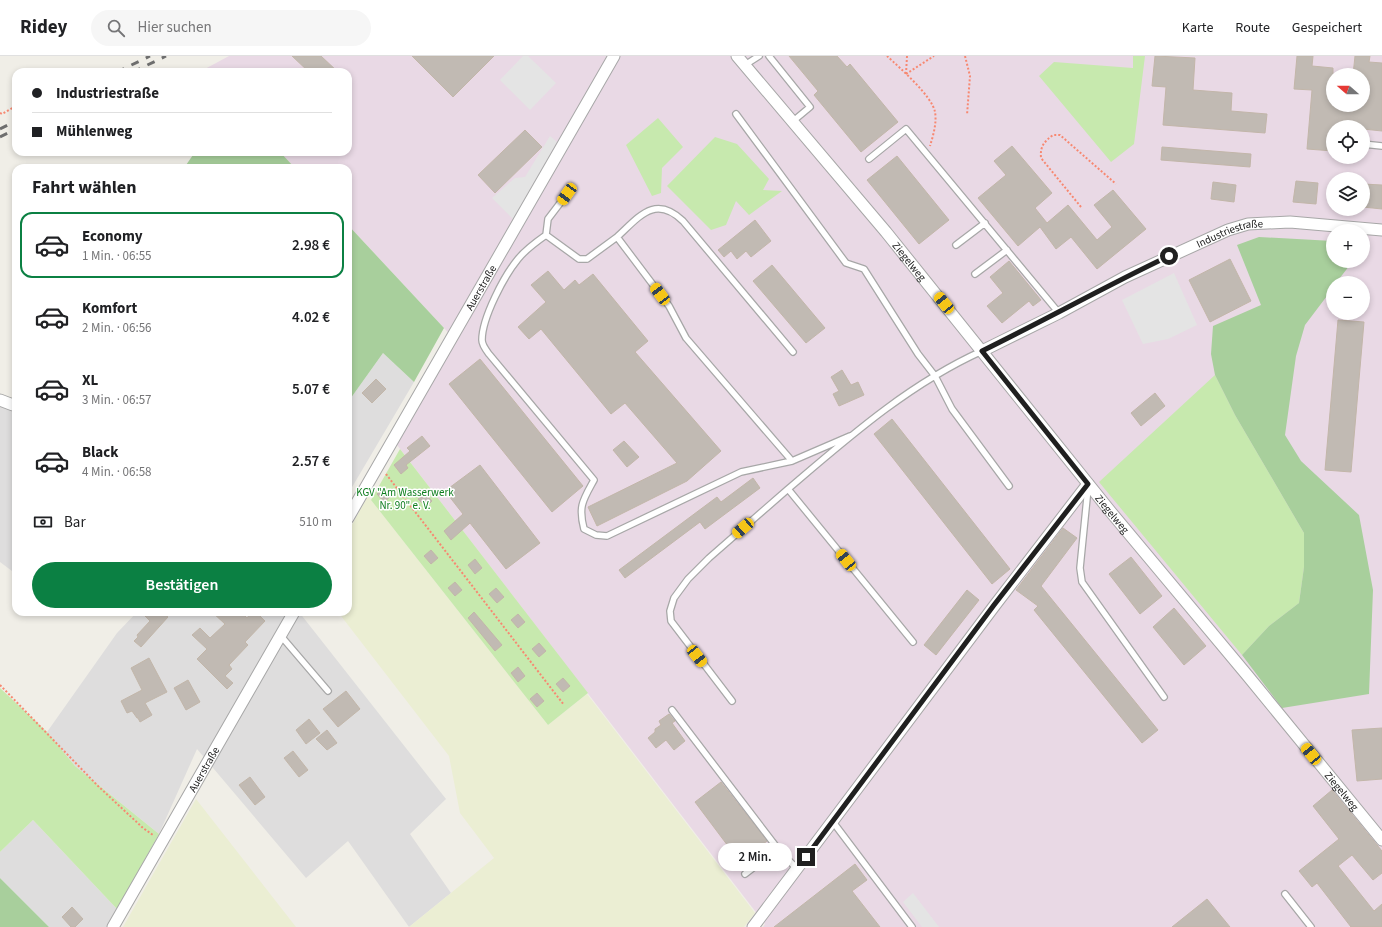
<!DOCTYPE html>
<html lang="de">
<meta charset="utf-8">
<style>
:root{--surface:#fff;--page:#f6f6f6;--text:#202124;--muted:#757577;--line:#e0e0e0;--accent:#0b8043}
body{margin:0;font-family:"Source Sans 3",sans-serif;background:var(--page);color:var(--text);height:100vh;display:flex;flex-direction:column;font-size:15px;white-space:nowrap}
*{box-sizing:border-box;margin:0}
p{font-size:13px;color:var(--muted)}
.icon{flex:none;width:22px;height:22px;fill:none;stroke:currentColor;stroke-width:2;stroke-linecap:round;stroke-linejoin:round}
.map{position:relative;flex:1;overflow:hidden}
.side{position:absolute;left:12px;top:108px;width:340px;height:452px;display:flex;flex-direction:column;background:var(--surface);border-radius:12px;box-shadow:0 2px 6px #0003}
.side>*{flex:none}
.guide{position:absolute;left:12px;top:12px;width:340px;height:88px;border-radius:12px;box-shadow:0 2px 6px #0003;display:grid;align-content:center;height:88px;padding:0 20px;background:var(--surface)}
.needle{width:26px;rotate:290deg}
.controls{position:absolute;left:1326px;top:12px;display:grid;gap:8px}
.controls a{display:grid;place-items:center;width:44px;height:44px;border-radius:50%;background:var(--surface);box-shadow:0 2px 6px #0003;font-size:20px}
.end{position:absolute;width:18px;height:18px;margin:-9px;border:5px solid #202020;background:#fff;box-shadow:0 0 0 2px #fff}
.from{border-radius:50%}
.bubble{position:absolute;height:28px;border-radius:14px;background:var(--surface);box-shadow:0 2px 6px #0003;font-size:13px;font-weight:600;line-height:28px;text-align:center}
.car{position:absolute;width:12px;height:24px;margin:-12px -6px;border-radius:5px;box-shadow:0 0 3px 1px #0007;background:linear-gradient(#f5c518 24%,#345 0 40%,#f5c518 0 76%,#345 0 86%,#f5c518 0)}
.guide b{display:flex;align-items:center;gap:14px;height:38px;font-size:15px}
.guide b+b{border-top:1px solid var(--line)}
.guide i{width:10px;height:10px;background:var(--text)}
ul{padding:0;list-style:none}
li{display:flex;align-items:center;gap:12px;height:66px;margin:0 8px 6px;padding:0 12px;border:2px solid transparent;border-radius:12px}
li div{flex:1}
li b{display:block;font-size:15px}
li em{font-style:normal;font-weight:600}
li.on{border-color:var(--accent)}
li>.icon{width:36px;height:36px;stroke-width:1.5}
h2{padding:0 20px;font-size:18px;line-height:48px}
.pay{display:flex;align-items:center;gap:10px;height:44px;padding:0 20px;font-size:15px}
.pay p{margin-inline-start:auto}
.primary-button{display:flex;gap:8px;margin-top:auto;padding:8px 20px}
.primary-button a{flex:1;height:46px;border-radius:24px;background:var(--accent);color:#fff;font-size:16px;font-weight:600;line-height:46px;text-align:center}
header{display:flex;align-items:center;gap:24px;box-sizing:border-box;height:56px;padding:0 20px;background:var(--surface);border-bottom:1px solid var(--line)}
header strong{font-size:19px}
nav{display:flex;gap:22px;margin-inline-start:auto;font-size:14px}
.search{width:280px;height:36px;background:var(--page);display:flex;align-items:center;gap:10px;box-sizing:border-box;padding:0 14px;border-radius:22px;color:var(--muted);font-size:15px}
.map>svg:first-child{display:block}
.residential{fill:#dedddd}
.industrial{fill:#e9d9e5;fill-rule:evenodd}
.farmland{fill:#ebeed3}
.grass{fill:#c7e9ae}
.forest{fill:#a8cf9c}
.parking{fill:#e4e4e4}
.building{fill:#c1bab3;stroke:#c2b6a9}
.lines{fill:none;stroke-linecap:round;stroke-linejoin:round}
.lane-casing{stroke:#a7a7a7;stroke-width:8}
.street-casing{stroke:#a7a7a7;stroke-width:13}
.path{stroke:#f78871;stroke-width:2;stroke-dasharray:2 2;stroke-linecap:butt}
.lane{stroke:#fff;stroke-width:5.5}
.street{stroke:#fff;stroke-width:11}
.rail{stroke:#6e6e6e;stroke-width:3;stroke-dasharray:8 8;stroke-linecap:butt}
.route{stroke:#202020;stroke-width:5}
.labels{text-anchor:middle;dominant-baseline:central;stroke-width:3;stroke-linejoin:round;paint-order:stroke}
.street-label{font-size:11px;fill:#202020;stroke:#fff}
.park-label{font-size:11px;fill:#0e7e1f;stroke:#fff}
</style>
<header>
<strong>Ridey</strong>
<div class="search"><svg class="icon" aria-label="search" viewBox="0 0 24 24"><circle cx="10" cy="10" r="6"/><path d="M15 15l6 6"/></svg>Hier suchen</div>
<nav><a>Karte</a><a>Route</a><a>Gespeichert</a></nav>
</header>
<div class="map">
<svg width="1382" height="871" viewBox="0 0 1382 871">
<rect width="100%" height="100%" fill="#f0eee7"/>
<path class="residential" d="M383 297 414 326 348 438V346Z
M0 347 16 351V518L0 506Z
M137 556H299L446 743 410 778 451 837 409 871 348 785 306 822 197 693 159 778 75 710 47 676 117 577Z
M33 764 117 853 107 871H49L0 822V796Z"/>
<path class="industrial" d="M229 0H1382V871H763L765 868 397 389 456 285 348 169V112H295L280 96H348V16H205L203 14ZM1333 19H1363V49H1333ZM1333 71H1363V101H1333ZM1333 123H1363V153H1333ZM1333 175H1363V205H1333ZM1333 227H1363V257H1333Z"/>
<path class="farmland" d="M368 440 548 669 587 638 755 857 744 871H409L494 802 460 757 449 700 338 556H348V476Z
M196 743 296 871H123Z"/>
<path class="grass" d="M1133 0H1145L1134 88 1111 106 1039 20 1054 6 1133 12Z
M658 62 683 91 662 112 661 137 652 140 626 89Z
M715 81 737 88 769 123 763 134 782 135 749 159 736 145 726 169 711 174 667 130Z
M1215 319 1235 359 1304 477V511L1299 547 1269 570 1242 599 1099 426Z
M400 393 588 637 548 669 371 444Z
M0 632 47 676 75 710 159 778 117 853 33 764 0 796Z"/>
<path class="forest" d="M195 96H280L295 112H184Z
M348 169 444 272 414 326 383 297 348 346Z
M1259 181 1333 185V205H1353L1336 227H1333V232L1305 269 1296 300 1285 379 1301 405 1359 459 1373 534 1369 638 1282 652 1242 599 1269 570 1299 547 1304 511V477L1235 359 1215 319 1211 298 1213 270 1261 249 1237 189Z
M0 822 49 871H0Z"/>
<path class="parking" d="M523 0H528L556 27 530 54 500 24Z
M550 80 557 86 513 163 492 142 515 122 525 121Z
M1174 217 1197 269 1168 283 1143 288 1122 244Z
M913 837 939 871H922L903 846Z"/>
<path class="building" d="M292 0H321L338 16H309Z
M412 0H494L453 41Z
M789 0H837L847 11 850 8 898 66 861 96 814 39 818 35Z
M1155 0 1195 2 1193 34 1232 37 1231 55 1267 58 1265 77 1163 69 1166 31 1152 30Z
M1297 0H1313L1312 10 1333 12V49H1363V19H1353L1355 0H1370L1369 6 1382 7V75L1363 73V71H1333V95L1307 93 1312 34 1294 33Z
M525 74 542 91 495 137 478 119Z
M1012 90 1052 137 1035 152 1047 167 1068 149 1097 184 1112 171 1094 149 1113 134 1146 173 1097 213 1071 181 1056 193 1040 171 1018 190 978 142 1006 119 994 105Z
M1162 91 1251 98 1250 111 1161 104Z
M897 100 949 164 919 188 867 124Z
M1296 125 1318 127 1316 148 1293 146Z
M1213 126 1236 129 1234 146 1211 143Z
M1363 128 1382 129V153L1363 151Z
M755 164 771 185 751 201 746 195 737 203 731 195 724 201 718 194Z
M1230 203 1251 245 1210 266 1189 224Z
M1009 205 1041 244 1033 250 1029 245 1002 267 987 250 1003 237 990 221Z
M772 209 825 272 806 287 753 225Z
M548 215 564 234 575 224 579 229 593 218 648 285 635 296 721 395 687 425 597 470 588 451 677 407 625 347 611 358 541 273 529 283 518 271 546 246 531 229Z
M1338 264 1364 266 1351 416 1325 414Z
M480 303 583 430 552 456 449 328Z
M842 314 851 329 858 326 864 339 839 350 833 338 839 335 831 321Z
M376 323 386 333 372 347 362 337Z
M1155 337 1165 350 1141 370 1131 357Z
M892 363 1010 513 992 528 874 378Z
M422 380 430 390 406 409 408 412 401 418 394 409 410 395 407 392Z
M624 385 639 401 627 411 613 394Z
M480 409 540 487 506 513 470 467 451 484 444 475 463 458 445 435Z
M753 422 760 432 705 473 700 466 625 522 619 514 717 441 721 446Z
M384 432 391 440 384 446 377 438Z
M425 437 432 445 426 451 418 443Z
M1063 472 1077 482 1041 530 1158 674 1142 687 1034 554 1038 550 1016 534Z
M431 494 438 502 431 508 424 500Z
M1131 501 1162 540 1140 558 1109 518Z
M475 503 482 512 475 518 468 509Z
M455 526 462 534 455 540 448 532Z
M496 532 504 541 497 547 489 538Z
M967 534 979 544 936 599 924 589Z
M1174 552 1206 590 1184 609 1153 571Z
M141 556H162L168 561 141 591 134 585 138 581 137 579 150 565Z
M212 556H241L247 562 252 556H256L265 565 245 586 248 589 229 609 232 613 225 620 233 627 227 633 197 603 207 593 192 579 200 572 210 582 225 568Z
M474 556 502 589 495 595 468 562Z
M518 558 525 566 518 572 511 564Z
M539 587 546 595 539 601 532 593Z
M149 602 167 636 145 647 152 659 140 666 138 662H137L132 655 127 657 121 645 142 634 131 612Z
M518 611 525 620 518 626 511 617Z
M563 622 570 630 563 636 556 628Z
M188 624 200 646 186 654 174 632Z
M346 635 360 653 338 671 323 653Z
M537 637 544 645 537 651 530 643Z
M669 658 675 665 672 667 685 685 674 694 666 684 656 692 648 682 655 676V673L661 669 659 665Z
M309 663 320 677 306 688 296 674Z
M1382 672V723L1357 725 1352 674Z
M327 674 337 687 327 694 316 683Z
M293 695 308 714 299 721 284 702Z
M250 721 265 741 255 749 239 729Z
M721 726 767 785 740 806 695 746Z
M1332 734 1382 795V817L1373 824 1352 799 1338 810 1374 855 1382 848V871H1351L1317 827 1312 831 1299 815 1339 783 1313 750Z
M855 808 867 824 852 835 880 871H774Z
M1207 843 1230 871H1172Z
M72 851 83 863 75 871H71L62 861Z"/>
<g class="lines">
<defs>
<path id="lane" d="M769 0 810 51 792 66
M745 9 759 0
M736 58 846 207 864 213 918 298 935 320 952 353 1009 430
M1363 88 1382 90
M869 103 906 73 1059 257
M546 179 548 163 567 138
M617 181 587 203H579L546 179C536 186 526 193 518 203 504 220 482 262 482 284 482 289 486 294 489 298L594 424C583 444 578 450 584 473L596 479 607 480 741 416 792 405 850 380
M956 189 985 167
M975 218 1007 194
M792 405 686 282 669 250 617 181C639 161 655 138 683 165L793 296
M1088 432 1080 512 1082 526 1164 641
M281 580 328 635
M913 586 788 433C849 381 909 328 982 295
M732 645 671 565 670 555 674 542 688 523 709 502 788 433
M672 654 778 793 797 813
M833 766 912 871
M745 818 778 793
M1285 838 1311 871"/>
<g id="street">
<path id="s1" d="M737 0 886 176 1110 455 1247 619 1382 784"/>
<path id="s2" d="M982 295 1059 257 1125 221 1228 174 1248 168 1290 166 1382 174"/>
<path d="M0 344 13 349 16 347"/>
<path id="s3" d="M348 462 614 0"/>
<path id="s4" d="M113 871 294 556"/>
<path d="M753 871 995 549 1088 428"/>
</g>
</defs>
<use href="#lane" class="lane-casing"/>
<use href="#street" class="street-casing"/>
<path class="path" d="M887 0C900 12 932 40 935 56 937 67 933 80 930 90
M965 0 970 20 967 59
M906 18 934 0
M906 18 907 0
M0 57 2 58 16 50
M1081 151 1041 102C1040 90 1044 86 1053 79H1060L1116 128
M386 418 564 649
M0 629 98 730 143 772 153 779"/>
<use href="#lane" class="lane"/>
<use href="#street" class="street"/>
<path class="rail" d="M117 16 150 0
M133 16 166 0
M0 73 16 65
M0 81 16 73"/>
</g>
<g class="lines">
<path class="route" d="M806 801 994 549 1088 428 982 295C1045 264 1106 230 1169 200"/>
</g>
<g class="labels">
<g class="street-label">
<text stroke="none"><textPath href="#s2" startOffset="275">Industriestraße</textPath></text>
<text stroke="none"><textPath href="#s1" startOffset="268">Ziegelweg</textPath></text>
<text stroke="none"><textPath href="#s3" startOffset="266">Auerstraße</textPath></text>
<text stroke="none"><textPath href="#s1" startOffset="592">Ziegelweg</textPath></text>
<text stroke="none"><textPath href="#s4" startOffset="182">Auerstraße</textPath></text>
<text stroke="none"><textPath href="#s1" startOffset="952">Ziegelweg</textPath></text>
</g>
<g class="park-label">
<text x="405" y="436">KGV "Am Wasserwerk<tspan x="405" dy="13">Nr. 90" e. V.</tspan></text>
</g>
</g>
</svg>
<div class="controls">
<a><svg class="needle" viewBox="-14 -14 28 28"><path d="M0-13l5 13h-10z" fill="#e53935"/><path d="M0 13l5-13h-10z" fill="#757577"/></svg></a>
<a><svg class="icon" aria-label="locate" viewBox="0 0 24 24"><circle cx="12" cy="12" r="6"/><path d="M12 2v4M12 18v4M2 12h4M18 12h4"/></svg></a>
<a><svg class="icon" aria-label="layers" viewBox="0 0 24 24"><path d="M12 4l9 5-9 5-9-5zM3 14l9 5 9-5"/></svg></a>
<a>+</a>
<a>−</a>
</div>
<i class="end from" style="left:1169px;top:200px"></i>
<i class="end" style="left:806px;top:801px"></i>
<div class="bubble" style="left:718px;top:787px;width:74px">2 Min.</div>
<i class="car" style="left:567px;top:138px;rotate:216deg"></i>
<i class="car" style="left:660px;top:238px;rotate:323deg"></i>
<i class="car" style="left:944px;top:247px;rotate:321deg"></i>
<i class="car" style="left:743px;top:472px;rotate:229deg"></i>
<i class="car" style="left:846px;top:504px;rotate:321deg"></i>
<i class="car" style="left:697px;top:600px;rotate:142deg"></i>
<i class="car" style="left:1311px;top:698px;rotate:321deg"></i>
<div class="guide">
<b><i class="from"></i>Industriestraße</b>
<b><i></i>Mühlenweg</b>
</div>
<section class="side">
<h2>Fahrt wählen</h2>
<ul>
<li class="on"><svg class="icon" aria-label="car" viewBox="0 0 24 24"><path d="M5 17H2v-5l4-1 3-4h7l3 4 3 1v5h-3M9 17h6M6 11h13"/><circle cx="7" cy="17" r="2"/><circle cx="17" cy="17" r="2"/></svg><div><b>Economy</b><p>1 Min. · 06:55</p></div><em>2.98 €</em></li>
<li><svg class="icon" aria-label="car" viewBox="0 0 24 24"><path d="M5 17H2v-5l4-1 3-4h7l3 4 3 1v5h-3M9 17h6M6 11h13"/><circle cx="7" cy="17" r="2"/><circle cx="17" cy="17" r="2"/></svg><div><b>Komfort</b><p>2 Min. · 06:56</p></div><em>4.02 €</em></li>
<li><svg class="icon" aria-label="car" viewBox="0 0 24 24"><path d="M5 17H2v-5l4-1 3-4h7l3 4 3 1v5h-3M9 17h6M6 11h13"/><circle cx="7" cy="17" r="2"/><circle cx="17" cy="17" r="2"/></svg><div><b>XL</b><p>3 Min. · 06:57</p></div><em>5.07 €</em></li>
<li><svg class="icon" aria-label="car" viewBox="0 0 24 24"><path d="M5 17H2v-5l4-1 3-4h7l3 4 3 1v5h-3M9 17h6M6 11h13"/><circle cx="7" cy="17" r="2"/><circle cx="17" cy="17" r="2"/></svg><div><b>Black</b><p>4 Min. · 06:58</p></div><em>2.57 €</em></li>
</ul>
<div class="pay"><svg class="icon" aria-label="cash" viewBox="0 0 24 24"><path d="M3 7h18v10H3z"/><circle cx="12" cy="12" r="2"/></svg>Bar<p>510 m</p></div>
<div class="primary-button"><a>Bestätigen</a></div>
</section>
</div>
